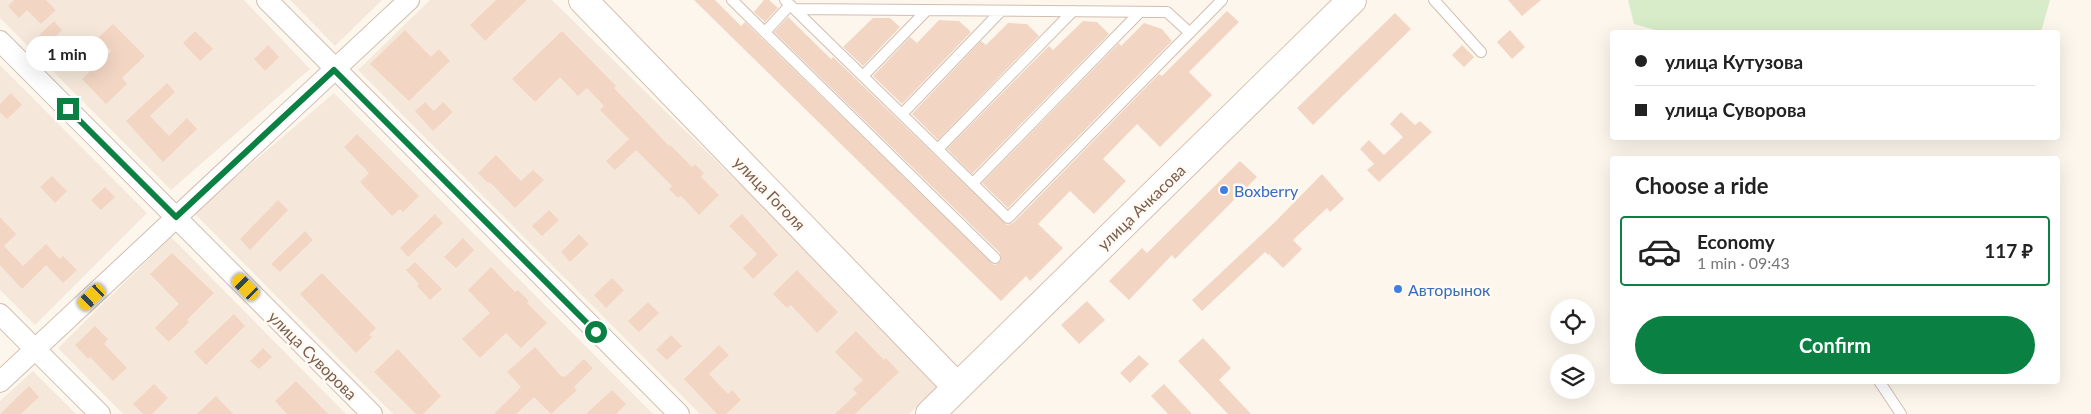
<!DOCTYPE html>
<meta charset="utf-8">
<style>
:root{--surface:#fff;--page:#f6f6f6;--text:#222;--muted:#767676;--line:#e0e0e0;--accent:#0b8043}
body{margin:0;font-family:Lato,sans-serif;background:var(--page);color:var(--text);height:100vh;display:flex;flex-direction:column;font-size:19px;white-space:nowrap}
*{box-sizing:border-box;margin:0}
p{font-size:16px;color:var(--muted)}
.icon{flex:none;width:28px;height:28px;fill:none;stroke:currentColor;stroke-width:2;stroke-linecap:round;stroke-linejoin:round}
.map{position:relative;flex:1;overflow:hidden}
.side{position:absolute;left:1610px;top:156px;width:450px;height:228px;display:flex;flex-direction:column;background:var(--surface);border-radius:5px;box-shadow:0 5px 20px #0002}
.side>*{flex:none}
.banner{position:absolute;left:1610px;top:30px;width:450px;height:110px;border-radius:5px;box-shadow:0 5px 20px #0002;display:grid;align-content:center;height:110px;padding:0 25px;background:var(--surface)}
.tools{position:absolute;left:1550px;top:299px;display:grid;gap:10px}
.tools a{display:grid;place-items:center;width:45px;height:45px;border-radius:50%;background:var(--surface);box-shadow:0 5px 20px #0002;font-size:25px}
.end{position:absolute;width:22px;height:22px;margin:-11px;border:6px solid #0b8043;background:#fff;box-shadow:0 0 0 2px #fff}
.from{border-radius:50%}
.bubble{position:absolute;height:35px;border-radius:18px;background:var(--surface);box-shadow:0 5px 20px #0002;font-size:16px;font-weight:700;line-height:35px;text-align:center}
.car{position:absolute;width:15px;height:30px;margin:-15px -8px;border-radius:6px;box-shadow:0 0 4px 1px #0007;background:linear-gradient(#f5c518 24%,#345 0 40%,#f5c518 0 76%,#345 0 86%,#f5c518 0)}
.banner b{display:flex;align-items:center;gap:18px;height:48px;font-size:19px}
.banner b+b{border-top:1px solid var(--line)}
.banner i{width:12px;height:12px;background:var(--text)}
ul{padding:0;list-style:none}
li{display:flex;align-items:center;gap:15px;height:70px;margin:0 10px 8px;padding:0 15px;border:2px solid var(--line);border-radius:5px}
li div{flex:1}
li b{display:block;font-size:19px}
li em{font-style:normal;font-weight:700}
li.current{border-color:var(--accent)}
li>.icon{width:45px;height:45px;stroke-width:1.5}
h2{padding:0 25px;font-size:22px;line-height:60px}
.primary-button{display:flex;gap:10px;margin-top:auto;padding:10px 25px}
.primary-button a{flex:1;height:58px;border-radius:30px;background:var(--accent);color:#fff;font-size:20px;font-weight:700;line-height:58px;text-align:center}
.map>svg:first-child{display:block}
.residential{fill:#f5e8da}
.green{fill:#d8ecc9}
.building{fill:#f3d5c3}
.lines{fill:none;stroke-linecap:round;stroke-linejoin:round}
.lane-casing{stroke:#d1beb0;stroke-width:12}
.street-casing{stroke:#d1beb0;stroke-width:22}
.secondary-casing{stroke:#d6c0b0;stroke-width:30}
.lane{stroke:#fff;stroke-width:10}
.street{stroke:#fff;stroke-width:20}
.secondary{stroke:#fff;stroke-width:28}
.route{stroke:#0b8043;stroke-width:6}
.shop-dot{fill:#3f7fe0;stroke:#fffaf3;stroke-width:2}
.labels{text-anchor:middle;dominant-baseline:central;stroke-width:5;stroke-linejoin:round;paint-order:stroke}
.shop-label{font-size:16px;fill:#366cbe;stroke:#fffaf3;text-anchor:start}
.street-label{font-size:16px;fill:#7a5c4d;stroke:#fffaf3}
</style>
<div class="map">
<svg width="2091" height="414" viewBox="0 0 2091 414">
<rect width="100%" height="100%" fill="#fdf6ec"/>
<path class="residential" d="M0 0H244L310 69 171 190 0 18Z
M290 0H382L335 46Z
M430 0H552L943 383 909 414H700L358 70Z
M0 65 147 213 35 325 0 290Z
M334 93 653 414H393L194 213Z
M171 237 346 414H123L58 348Z
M33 371 76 414H0V401Z"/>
<path class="green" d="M1628 0H2050L2041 32H1662L1634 24Z"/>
<path class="building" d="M14 0H46L56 10 41 24 27 10 19 18 8 6Z
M496 0H527L485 41 470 25Z
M694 0H715L741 26 745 22 994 265 997 264 1001 260 1000 253 774 32 788 17 831 59 833 57 1007 225 1013 223 1159 74 1162 76 1227 11 1239 22 1189 72 1212 95 1160 147 1137 124 1103 159 1126 181 1094 214 1070 191 1038 224 1063 248 1030 281 1026 276 1001 301Z
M764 0H769L778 8 765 22 754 12Z
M1508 0H1541L1522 16Z
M1395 13 1411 29 1313 125 1297 108Z
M873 18H890L900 27 863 66 843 47Z
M939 20 959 21 971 32 902 104 873 76 910 37 917 43Z
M54 21 62 30 48 44 39 35Z
M1083 21 1097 22 1109 34 972 174 947 149 1049 46 1053 50Z
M1008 23 1027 24 1039 36 938 140 912 114 981 41 986 45Z
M1144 23 1162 29 1172 41 1008 208 982 183 1119 43 1121 46Z
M113 24 145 56 122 78 127 84 106 104 82 79 111 51 98 38Z
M405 30 431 57 439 49 450 61 409 101 370 64Z
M1510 30 1525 47 1512 59 1497 42Z
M195 31 213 49 200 61 183 43Z
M562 31 616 86 614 88 669 146 670 145 692 167 695 164 704 173 701 177 719 195 699 215 681 196 678 198 669 189 672 186 636 150 615 170 606 161 629 139 600 110 604 106 587 88 578 96 560 77 535 102 512 79Z
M268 45 279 57 265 71 254 59Z
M1462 45 1474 57 1464 67 1452 55Z
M167 83 175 92 150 116 169 136 187 118 197 129 163 162 126 121Z
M11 93 22 105 7 119 0 112V104Z
M425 102 434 111 443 102 453 112 433 131 415 111Z
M1401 112 1415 125 1420 121 1432 132 1379 182 1367 170 1374 164 1360 149 1369 140 1384 155 1403 137 1390 124Z
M357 134 419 196 403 212 400 209 392 216 360 182 369 173 344 147Z
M496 155 521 181 533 170 544 180 515 208 490 182 488 183 478 173Z
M1240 161 1257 177 1175 259 1172 255 1129 300 1109 281 1142 248 1147 253Z
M1322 174 1344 199 1330 212 1327 208 1293 240 1302 249 1283 268 1269 254 1268 255 1265 252 1202 311 1192 300 1275 222Z
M52 176 67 191 55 203 40 187Z
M105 187 115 197 101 210 91 200Z
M278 200 288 210 250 250 240 239Z
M549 210 559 220 542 236 532 226Z
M435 214 443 223 408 257 400 248Z
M742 214 778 255 753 279 743 268 757 254 729 226Z
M0 217 16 234 4 246 23 266 46 244 60 259 63 256 77 270 63 283 46 265 22 289 0 265Z
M305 231 313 240 280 272 271 264Z
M579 234 589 244 570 262 561 252Z
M463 238 474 250 456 268 444 257Z
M172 253 214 293 187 320 189 322 169 342 155 328 179 304 150 274Z
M415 262 442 289 430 300 417 286 419 284 406 270Z
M491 267 515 292 518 290 529 301 527 303 547 323 521 348 506 333 480 358 462 339 490 313 468 290Z
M797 270 838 312 817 333 791 305 787 308 773 294Z
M322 273 376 328 369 335 372 337 356 353 300 294Z
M612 278 624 290 606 308 594 295Z
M1087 301 1105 320 1079 344 1061 325Z
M648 302 659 313 639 332 628 321Z
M234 314 245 326 206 365 194 352Z
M95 326 108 339 104 344 127 368 113 381 90 357 88 359 75 345Z
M856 331 884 360 886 358 899 372 855 414H835L857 393 853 389 863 380 835 352Z
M671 335 682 346 667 360 656 350Z
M1203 338 1231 368 1219 380 1251 414H1228L1178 361Z
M719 345 729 355 709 374 728 394 732 390 741 400 726 414H717L684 379Z
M535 347 562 377 564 376 565 377 584 359 593 368 574 387 577 390 551 414 534 397 516 414H494L521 387 507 372Z
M263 348 272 357 259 369 250 361Z
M398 349 441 396 423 414H416L374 372Z
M1139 355 1149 364 1130 383 1120 373Z
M296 381 328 414H287L275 401Z
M154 384 168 398 152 414H143L133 404Z
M1164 384 1192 414H1168L1151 396Z
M29 386 39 397 21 414H0Z
M612 390 626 404 616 414H586Z
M216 396 233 414H197Z"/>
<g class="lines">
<defs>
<path id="lane" d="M732 0 995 258
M785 0 1008 218 1222 0
M1434 0 1481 52
M795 9 1167 12 1190 33
M765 32 790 5
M863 76 927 10
M902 114 1001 11
M938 149 1073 11
M973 183 1140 12
M1879 381 1901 414"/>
<path id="street" d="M267 0 679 414
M0 41 372 414
M0 314 100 414
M0 382 409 0"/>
<path id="secondary" d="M583 0 957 387
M930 414 1352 0"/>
</defs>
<use href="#lane" class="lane-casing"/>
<use href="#street" class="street-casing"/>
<use href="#secondary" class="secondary-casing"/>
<use href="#lane" class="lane"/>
<use href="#street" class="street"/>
<use href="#secondary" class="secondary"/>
</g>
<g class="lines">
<path class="route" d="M68 109 176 217 334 70 596 332"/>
</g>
<g class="shop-dot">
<circle cx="1224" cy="190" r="5"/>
<circle cx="1398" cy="289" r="5"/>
</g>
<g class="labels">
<g class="shop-label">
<text x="1234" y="190">Boxberry</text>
<text x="1408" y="289">Авторынок</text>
</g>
<g class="street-label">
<text transform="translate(770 193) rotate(46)">улица Гоголя</text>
<text transform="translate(1141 207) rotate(-44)">улица Ачкасова</text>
<text transform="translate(313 355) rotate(45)">улица Суворова</text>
</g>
</g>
</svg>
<div class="tools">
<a><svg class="icon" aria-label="locate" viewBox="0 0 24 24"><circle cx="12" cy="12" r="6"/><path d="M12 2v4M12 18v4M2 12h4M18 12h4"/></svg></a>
<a><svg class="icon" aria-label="layers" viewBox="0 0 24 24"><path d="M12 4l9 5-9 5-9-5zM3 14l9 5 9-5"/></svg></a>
</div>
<i class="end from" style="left:596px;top:332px"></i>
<i class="end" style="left:68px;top:109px"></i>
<div class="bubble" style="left:26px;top:36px;width:82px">1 min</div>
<i class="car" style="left:246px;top:287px;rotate:315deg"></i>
<i class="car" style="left:92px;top:297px;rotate:227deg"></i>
<div class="banner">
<b><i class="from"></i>улица Кутузова</b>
<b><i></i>улица Суворова</b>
</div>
<section class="side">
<h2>Choose a ride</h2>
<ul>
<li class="current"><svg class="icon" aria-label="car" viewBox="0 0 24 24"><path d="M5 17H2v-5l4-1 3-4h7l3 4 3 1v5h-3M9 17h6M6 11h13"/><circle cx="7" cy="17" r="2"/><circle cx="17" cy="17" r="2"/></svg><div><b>Economy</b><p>1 min · 09:43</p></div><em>117 ₽</em></li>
</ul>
<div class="primary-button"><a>Confirm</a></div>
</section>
</div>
